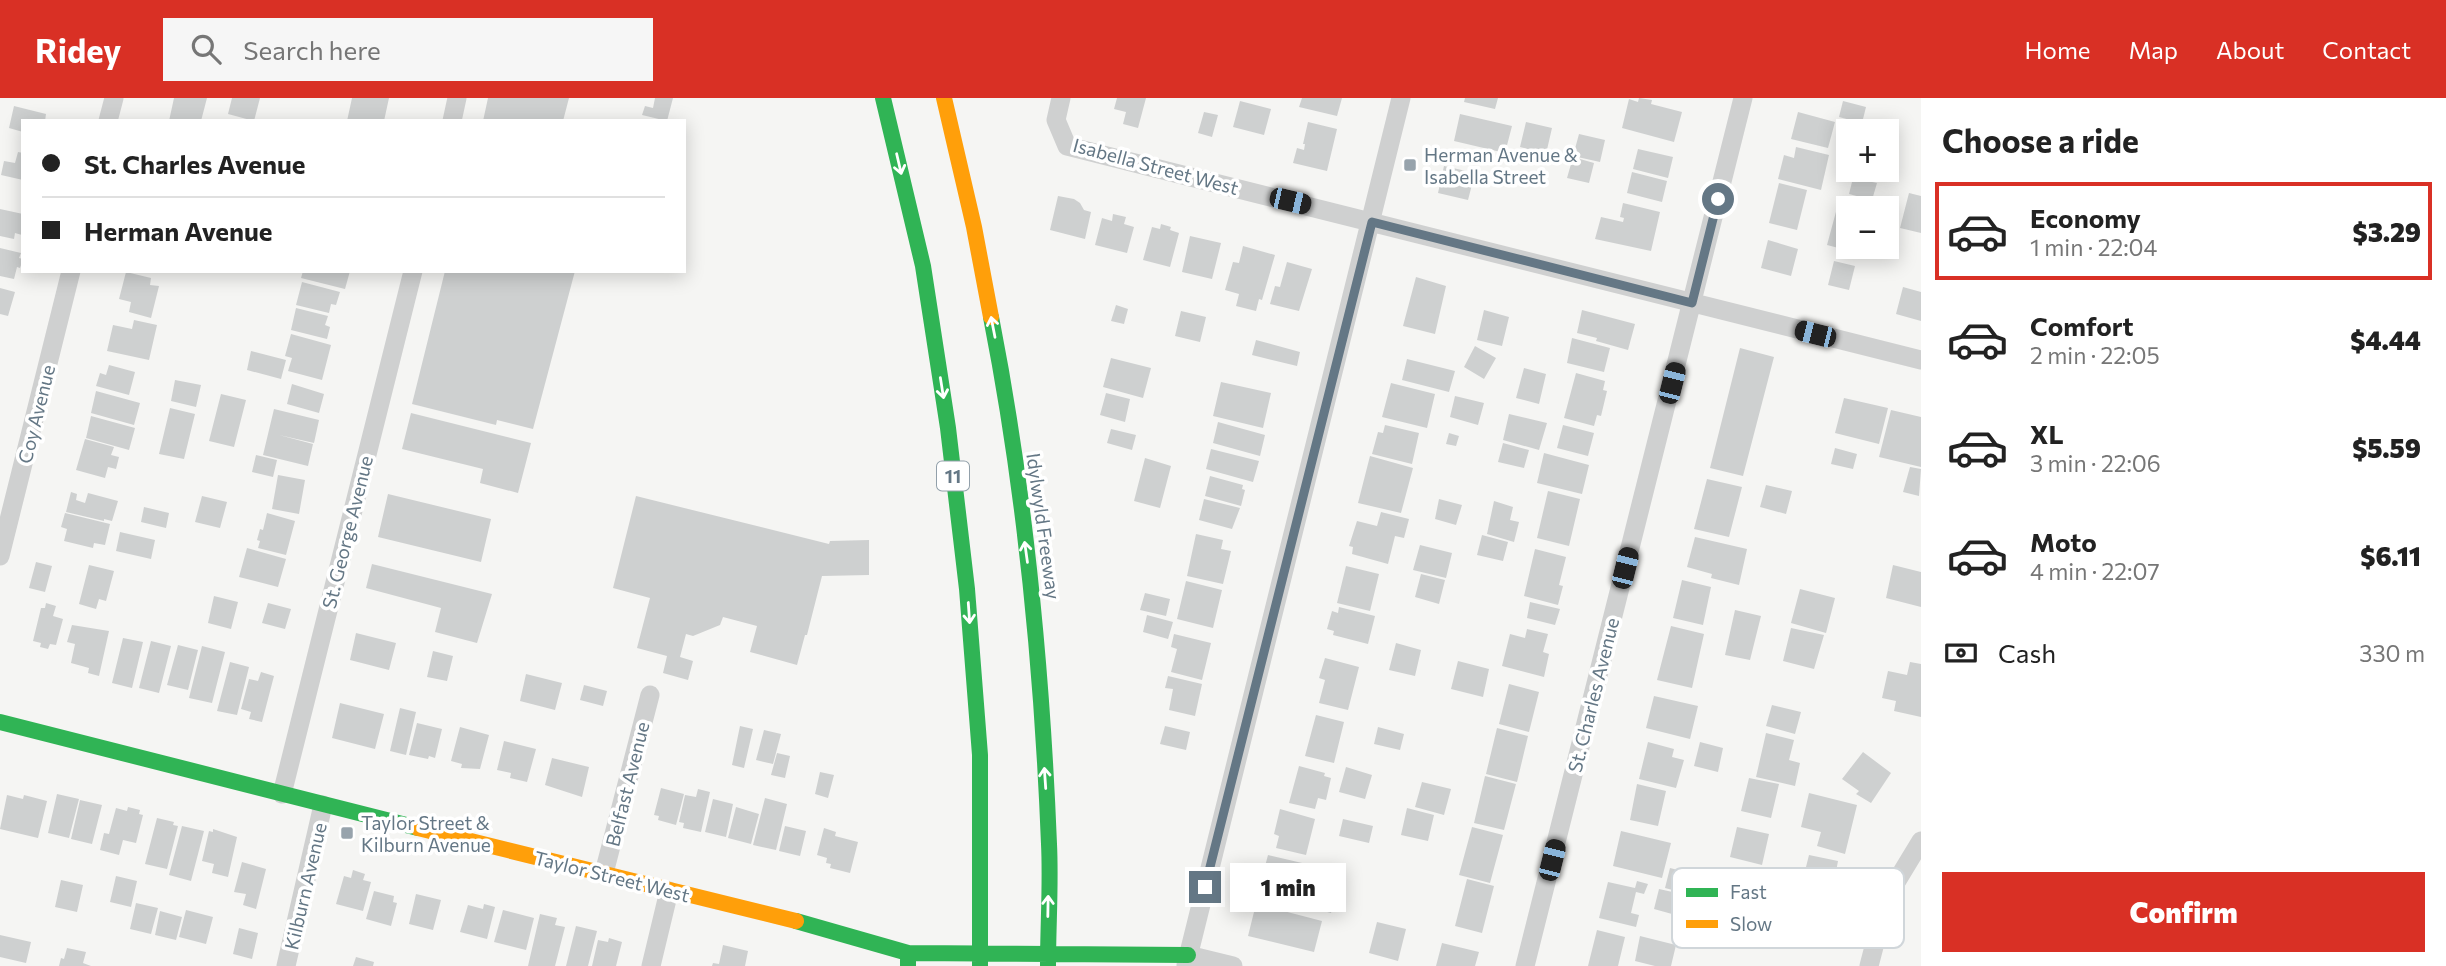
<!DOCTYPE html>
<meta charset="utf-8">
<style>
:root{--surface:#fff;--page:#f6f6f6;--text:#222;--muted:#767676;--line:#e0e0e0;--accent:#d93025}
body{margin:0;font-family:Commissioner,sans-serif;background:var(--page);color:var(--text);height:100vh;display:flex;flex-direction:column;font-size:26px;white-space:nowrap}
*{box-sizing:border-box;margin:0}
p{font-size:23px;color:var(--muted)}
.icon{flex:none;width:38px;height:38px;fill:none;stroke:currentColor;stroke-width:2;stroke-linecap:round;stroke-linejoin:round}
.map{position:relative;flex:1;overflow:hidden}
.side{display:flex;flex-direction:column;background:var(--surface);width:525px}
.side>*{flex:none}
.top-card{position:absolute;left:21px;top:21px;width:665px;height:154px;border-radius:0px;box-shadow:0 4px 18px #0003;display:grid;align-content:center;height:154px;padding:0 21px;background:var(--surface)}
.controls{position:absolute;left:1836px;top:21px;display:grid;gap:14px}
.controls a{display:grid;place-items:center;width:63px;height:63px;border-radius:0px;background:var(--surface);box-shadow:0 4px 18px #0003;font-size:35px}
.end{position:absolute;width:32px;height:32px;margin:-16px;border:9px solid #647785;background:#fff;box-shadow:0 0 0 4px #fff}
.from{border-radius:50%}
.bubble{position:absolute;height:49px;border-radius:0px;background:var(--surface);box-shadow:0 4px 18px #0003;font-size:23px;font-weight:800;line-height:49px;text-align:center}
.car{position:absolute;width:21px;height:42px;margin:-21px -10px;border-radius:9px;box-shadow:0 0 5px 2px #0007;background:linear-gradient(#222 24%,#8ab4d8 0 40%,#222 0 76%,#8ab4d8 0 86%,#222 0)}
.top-card b{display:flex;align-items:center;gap:24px;height:66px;font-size:26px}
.top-card b+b{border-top:2px solid var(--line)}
.top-card i{width:18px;height:18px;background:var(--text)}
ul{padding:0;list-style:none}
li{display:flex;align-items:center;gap:21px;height:98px;margin:0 14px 10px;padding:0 7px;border:4px solid transparent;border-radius:0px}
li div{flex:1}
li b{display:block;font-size:26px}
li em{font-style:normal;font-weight:800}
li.selected{border-color:var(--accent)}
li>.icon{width:63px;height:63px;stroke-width:1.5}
h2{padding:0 21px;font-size:32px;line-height:84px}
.pay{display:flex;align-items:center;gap:18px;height:77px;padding:0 21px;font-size:26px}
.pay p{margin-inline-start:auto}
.action{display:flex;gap:14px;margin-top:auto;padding:14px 21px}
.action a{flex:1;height:80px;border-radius:0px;background:var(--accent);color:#fff;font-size:28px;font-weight:800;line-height:80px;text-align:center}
header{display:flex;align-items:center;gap:42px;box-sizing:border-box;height:98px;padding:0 35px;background:var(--accent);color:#fff}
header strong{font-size:33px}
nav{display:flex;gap:38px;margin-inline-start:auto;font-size:24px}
.search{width:490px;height:63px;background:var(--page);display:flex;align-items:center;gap:18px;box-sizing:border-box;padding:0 24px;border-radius:0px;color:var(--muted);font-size:26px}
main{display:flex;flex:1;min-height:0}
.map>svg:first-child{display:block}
.building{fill:#ced0d0}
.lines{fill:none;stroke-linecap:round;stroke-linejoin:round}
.street{stroke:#cfd0d0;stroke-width:19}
.fast{stroke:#30b455;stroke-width:16}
.slow{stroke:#ff9f0a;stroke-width:16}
.oneway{stroke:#fff}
.route{stroke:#647785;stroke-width:9}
.poi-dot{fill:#97a3ac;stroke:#fff;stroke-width:2.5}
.labels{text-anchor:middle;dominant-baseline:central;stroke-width:7;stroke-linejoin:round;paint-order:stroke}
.shield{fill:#fff;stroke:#92a0aa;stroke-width:2}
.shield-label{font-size:18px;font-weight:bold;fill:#647785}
.poi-label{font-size:19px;fill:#647785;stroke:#fff;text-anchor:start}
.street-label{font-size:19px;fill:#647785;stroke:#fff}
.key{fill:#fff;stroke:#d0d6da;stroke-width:2}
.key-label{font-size:19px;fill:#647785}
</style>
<header>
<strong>Ridey</strong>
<div class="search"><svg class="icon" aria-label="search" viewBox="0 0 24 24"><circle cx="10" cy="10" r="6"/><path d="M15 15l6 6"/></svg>Search here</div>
<nav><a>Home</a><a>Map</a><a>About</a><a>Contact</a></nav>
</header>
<main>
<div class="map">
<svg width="1921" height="868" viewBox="0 0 1921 868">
<rect width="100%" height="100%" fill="#f5f5f3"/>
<path class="building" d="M174 0H207L201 23H169Z
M232 0H260L254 23 228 16Z
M352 0H389L384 23H347Z
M488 0H569L563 23H483Z
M655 0H673L667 23 642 17 645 8 653 10Z
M1117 0H1146L1138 30 1123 26 1126 14 1114 11Z
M1302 0H1342L1337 18 1299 9Z
M1465 0H1498L1495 11 1464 4Z
M1639 0 1652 2 1651 6 1682 14 1674 44 1622 30 1629 1 1638 4Z
M1240 3 1271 11 1264 37 1233 29Z
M1843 3 1866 9 1862 25 1839 19Z
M14 8 46 16 45 23H23V34L9 30Z
M1204 14 1218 17 1212 39 1198 35Z
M1798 14 1835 24 1828 50 1791 41Z
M1460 16 1512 28 1505 55 1454 43Z
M1308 24 1337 31 1327 73 1293 65 1297 50 1304 52 1305 46H1303Z
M1526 24 1552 30 1546 56 1520 49Z
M1872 28 1896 34 1891 53 1886 52V33H1871Z
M1579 36 1605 42 1600 64 1573 58Z
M1796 49 1829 57 1821 92 1778 81 1784 57 1794 60Z
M1638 51 1673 59 1668 80 1633 71Z
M18 54 23 55V82L1 77 4 63 15 65Z
M1573 59 1594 65 1589 85 1567 80Z
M1444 68 1475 75 1468 102 1438 95Z
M1632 74 1667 83 1662 104 1627 95Z
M1853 80 1877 85 1872 102 1849 96Z
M1779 85 1807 92 1797 132 1769 125Z
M1909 95 1921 98V135L1900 130Z
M1058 98 1074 101 1080 105 1084 112 1091 114 1085 141 1050 132Z
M1623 105 1660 114 1651 153 1595 141 1601 119 1623 124 1624 120 1620 119Z
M1837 110 1848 113V149H1851L1850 153 1827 147Z
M0 111 23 116 22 137 15 135 14 141 0 138Z
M1113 116 1126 119 1124 126 1134 129 1127 155 1095 147 1102 120 1112 123Z
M1161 126 1171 129 1170 132 1179 135 1170 169 1143 162 1152 129 1160 131Z
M1190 138 1221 145 1212 181 1182 174Z
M1768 142 1798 151 1791 178 1761 170Z
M1243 148 1275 157 1262 202 1259 201 1256 213 1236 208 1239 196 1225 192 1233 164 1239 165Z
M0 150 21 155 19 160 23 161 20 170 17 169 14 181 0 178Z
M1834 163 1855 168 1849 192 1828 187Z
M1287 164 1312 171 1299 213 1270 206 1275 188 1280 189Z
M303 173H350L345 191 301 180Z
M445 173H575L533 331 497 322 496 327 412 306Z
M126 174 151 180 150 187 159 188 151 220 129 214 131 204 119 201Z
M1416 179 1446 188 1435 236 1403 228Z
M302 184 340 194 336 207 331 206 329 215 296 207Z
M1903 189 1921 194V223L1896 216Z
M0 190 15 194 8 218 0 216Z
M1116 207 1128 211 1124 226 1111 223Z
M296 210 328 218 325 227 330 229 327 241 291 232Z
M1484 212 1509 219 1502 248 1477 242Z
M1582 212 1635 226 1628 252 1596 243 1597 240 1577 235Z
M1181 213 1206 219 1200 244 1175 238Z
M134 222 157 227 149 262 107 253 113 227 132 231Z
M291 236 331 247 322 282 288 273 292 260 285 258Z
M1572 240 1610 250 1604 274 1567 265Z
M1256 242 1300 254 1297 268 1252 257Z
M1475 248 1496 260 1484 281 1464 269Z
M1740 250 1774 259 1743 378 1710 370Z
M251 253 286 262 281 281 247 272Z
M1111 260 1151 270 1143 300 1103 289Z
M1407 261 1455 273 1449 294 1402 282Z
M109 267 135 274 129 297 96 288 100 275 106 277Z
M1524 270 1546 276 1539 306 1516 300Z
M1576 275 1605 283 1603 292 1607 293 1601 318 1597 317 1594 328 1564 320Z
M175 282 201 287 196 309 171 303Z
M1221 284 1271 295 1263 330 1213 318Z
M1391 285 1435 296 1427 330 1382 319Z
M292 286 324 296 319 315 287 306Z
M96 293 140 305 134 327 91 315Z
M1106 295 1130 301 1125 324 1100 317Z
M221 296 246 302 234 349 209 343Z
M1455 298 1484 305 1478 327 1450 319Z
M1844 300 1888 310 1879 346 1835 335Z
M170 310 195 316 184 361 159 356Z
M274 311 319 322 314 345 279 337 313 346 308 368 263 357Z
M1891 312 1921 319V369L1879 359Z
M411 315 531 345 518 395 480 385 483 371 402 351Z
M1509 316 1547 325 1539 352 1503 342Z
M91 318 135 330 129 352 86 340Z
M1218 324 1265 337 1260 358 1213 345Z
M1385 327 1419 335 1412 366 1372 356 1378 334 1383 335Z
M1563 327 1594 335 1588 358 1557 350Z
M1111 331 1136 337 1132 352 1107 345Z
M1449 335 1459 338 1456 348 1446 346Z
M85 341 114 349 111 357 119 359 116 371 108 369 105 380 76 372Z
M1503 345 1529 352 1524 370 1498 364Z
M1835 350 1857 356 1853 371 1831 366Z
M1211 351 1259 363 1253 384 1206 371Z
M1544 355 1589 367 1582 396 1537 385Z
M256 357 277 362 273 379 252 374Z
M1370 358 1413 370 1401 415 1358 405Z
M1145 360 1171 368 1160 410 1134 403Z
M1910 369 1921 371 1919 398 1903 394Z
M278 377 305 382 299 416 272 411Z
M1210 378 1243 387 1242 391 1245 392 1241 408 1205 398Z
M1707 381 1742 389 1729 439 1694 431Z
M1766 387 1792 393 1786 416 1760 409Z
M1548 393 1580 401 1569 448 1537 440Z
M71 394 77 396 76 402 85 405 88 395 118 403 112 423 104 421V423L66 414Z
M388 396 491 421 481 464 378 439Z
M202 398 227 404 220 430 195 424Z
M636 398 829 446 830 443 869 442V477L822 478 807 537H805L797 567 750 554 757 528 723 519 720 527 693 538 686 536 680 559 693 563 688 582 663 575 667 558 637 550 650 500 613 490Z
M1204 401 1240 410 1232 431 1199 422Z
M1439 401 1462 407 1456 427 1435 421Z
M1494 403 1513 409 1510 422 1519 424 1514 444 1487 436Z
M144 409 169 415 166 430 141 424Z
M1381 414 1409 421 1404 440 1395 438 1388 466 1352 456 1353 449 1349 448 1357 423 1377 428Z
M65 415 110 426 105 447 94 445 93 450 64 443 67 431 61 429Z
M267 415 295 423 286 457 258 450 260 443 257 442 260 431 263 432Z
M120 434 155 442 151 461 116 453Z
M1196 436 1223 442 1221 451 1231 453 1223 486 1187 478Z
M1482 437 1508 444 1503 463 1477 457Z
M1695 439 1747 451 1739 487 1711 480 1712 476 1687 469Z
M1420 447 1452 455 1446 480 1413 472Z
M247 450 286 461 278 489 239 479Z
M1535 451 1566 459 1559 487 1563 488 1558 507 1524 498Z
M36 464 52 468 45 494 29 490Z
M372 466 492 496 477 545 435 534 441 510 366 490Z
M89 467 114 473 106 503 99 501 96 511 79 506Z
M1893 467 1921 474V509L1886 500Z
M1346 468 1379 476 1370 513 1337 505Z
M1421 476 1445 482 1439 506 1415 499Z
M1682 482 1711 489 1703 527 1673 520Z
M1186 483 1222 492 1213 530 1177 521Z
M1800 491 1835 500 1826 535 1791 525Z
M1145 495 1170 501 1166 518 1140 512Z
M214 498 238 504 231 531 208 525Z
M1530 504 1560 511 1555 527 1527 520Z
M46 505 56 508 53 518 63 521 56 547 50 546 48 551 40 549 41 545 33 543 41 510H45Z
M268 505 291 511 285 531 262 525Z
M1339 509 1375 518 1368 546 1333 537 1334 533 1327 531 1332 513 1338 515Z
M1735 512 1761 518 1750 562 1725 557Z
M1147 517 1173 524 1168 541 1143 534Z
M72 527 109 533 99 578 88 575 89 570 71 565 75 546 67 544Z
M1671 528 1704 536 1692 590 1657 582Z
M1791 530 1824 537 1814 571 1783 563Z
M1527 531 1548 536 1543 554 1549 556 1544 579 1502 568 1510 536 1525 540Z
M356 535 396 545 389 572 350 562Z
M1174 536 1211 545 1202 582 1171 574 1177 551 1171 549Z
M123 540 143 544 132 590 112 585Z
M151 543 171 548 159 595 139 590Z
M1396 545 1421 552 1415 578 1389 572Z
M178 547 198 552 188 592 167 587Z
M202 548 225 554 212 605 189 600Z
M433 553 453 558 447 583 427 579Z
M1325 560 1359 569 1348 612 1319 605 1325 582 1319 580Z
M1458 563 1489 571 1483 599 1451 591Z
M230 564 249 569 237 617 217 613Z
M1910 564 1921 566V619L1894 613 1896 603 1882 600 1888 573 1907 577Z
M261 574 274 578 262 624 249 621 251 614 241 611 249 581 258 583Z
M526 576 562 585 555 612 520 603Z
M1168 578 1202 586 1195 618 1169 612 1173 591 1165 590Z
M1509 586 1539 594 1529 634 1499 626Z
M584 587 607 593 603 608 580 602Z
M1654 598 1698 608 1690 641 1646 630Z
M340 605 384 616 375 651 332 640Z
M1772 607 1801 614 1795 636 1766 628Z
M400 610 416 614 406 657 390 653Z
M1316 617 1344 624 1334 665 1305 658Z
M417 625 442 631 435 660 429 658 428 661 409 657Z
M740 628 753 631 744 670 732 667Z
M1165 628 1190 634 1186 652 1160 646Z
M460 629 489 637 480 671 461 670 462 666 451 663Z
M1378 629 1404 636 1400 652 1374 646Z
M1497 630 1528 638 1517 684 1486 676Z
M764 632 781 636 773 666 756 662Z
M1766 635 1794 642 1789 662 1800 665 1795 688 1756 679Z
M504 643 536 651 527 684 510 680 511 675 497 672Z
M1648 644 1674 651 1672 659 1684 662 1676 690 1639 681Z
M1700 644 1723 650 1718 674 1694 668Z
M1863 654 1891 675 1871 705 1856 696 1859 693 1842 681Z
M777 655 790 658 785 680 771 677Z
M552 660 589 669 582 699 545 687Z
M1299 668 1325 675 1324 678 1331 680 1326 702 1318 700 1315 711 1289 705Z
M1346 669 1372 677 1365 701 1339 694Z
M820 674 834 677 828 700 815 696Z
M1485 678 1516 686 1504 732 1474 725Z
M1749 680 1779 686 1771 720 1741 713Z
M1422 684 1451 691 1444 717 1415 709Z
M1637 686 1666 693 1658 728 1630 722Z
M661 690 684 696 676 727 658 722 659 718 654 717Z
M698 691 710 694 701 734 683 730 684 725 679 724 685 697 696 699Z
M1809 695 1857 707 1845 756 1817 748 1821 734 1801 729Z
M57 696 79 701 69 740 48 735Z
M7 697 23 701 24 697 47 703 38 740 0 731Z
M765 700 787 706 776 752 753 747Z
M713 701 733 706 726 739 705 734Z
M80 702 102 707 92 746 71 741Z
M128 709 140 712 139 716 143 717 136 745 123 742 119 757 100 752 104 735 109 736 116 710 127 713Z
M736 709 759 716 751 746 728 740Z
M1407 710 1434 717 1428 743 1401 737Z
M1280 711 1315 721 1306 757 1276 750 1279 738 1274 736Z
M157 720 174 724 173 727 178 728 167 771 145 766Z
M1343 721 1373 728 1369 745 1339 738Z
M182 728 204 733 191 783 169 777Z
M785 728 806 733 800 758 779 753Z
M1472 729 1503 737 1490 785 1459 777Z
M1737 729 1769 736 1762 767 1730 759Z
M824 730 836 734 835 738 858 744 850 775 830 770 831 766 826 765 827 760 817 757Z
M213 731 237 739 228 779 212 775 214 766 202 763 209 733 213 734Z
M1621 733 1671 745 1662 780 1613 768Z
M1268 757 1315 768 1310 790 1336 796 1331 815 1280 802 1282 793 1260 787Z
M1809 757 1838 763 1830 805 1799 797Z
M242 764 266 771 256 811 243 807 246 796 234 794Z
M1670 770 1697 777 1691 797 1665 790Z
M353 772 365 776 363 782 371 784 363 813 336 806 344 778 351 780Z
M116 778 137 783 131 809 110 804Z
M1467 781 1494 788 1482 835 1455 828Z
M61 782 83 787 77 814 55 809Z
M1637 783 1648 786 1644 796 1636 794 1631 815 1639 817 1636 829 1599 820 1608 784 1635 790Z
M1659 791 1677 795 1672 816 1654 811Z
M374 793 394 798 393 804 397 805 391 828 366 821Z
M416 796 441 802 433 832 409 826Z
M136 805 158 810 151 836 130 831Z
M484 806 495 809 487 841 460 834 468 807 483 811Z
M1256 806 1322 823 1314 854 1248 838Z
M186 812 213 819 206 846 179 839Z
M503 812 534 820 526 852 494 844Z
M160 813 182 819 176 842 155 837Z
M1795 813 1822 820 1815 851 1788 845Z
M540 816 557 820 555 827 565 829 555 868H528Z
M1377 824 1406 831 1398 863 1369 855Z
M576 828 597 833 588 868H566Z
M239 830 258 835 252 861 233 856Z
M1597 832 1625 839 1618 868H1588Z
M0 837 31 844 26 865 0 859Z
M1640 838 1676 847 1671 868H1655L1635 863Z
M609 840 622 844 616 868H592L598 842 608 844Z
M1442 845 1479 854 1475 868H1436Z
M723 847 748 853 745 868H712L713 865 719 866Z
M67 850 86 854 83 865 91 868H59L61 860 64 861Z
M356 859 374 864 373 868H353Z"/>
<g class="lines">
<path class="street" d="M1061 0 1056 22 1067 48 1921 262
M108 23 114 0
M452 23 457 0
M0 458 71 173
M282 696 413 173
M604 775 650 597
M1188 857 1233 868
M1186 867 1401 0
M286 868 323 707
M651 868 669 793
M1525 868 1743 0
M1869 868 1887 799 1921 743"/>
<path class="fast" d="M883 0 923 168 948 330 967 491 980 657V868
M991 219C1025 392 1042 569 1049 746 1051 786 1048 827 1048 868
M0 624 418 730
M796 823 908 855 1188 857
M908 855V868"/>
<path class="slow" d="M944 0 974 129 991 219
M418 730 796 823"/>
</g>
<defs><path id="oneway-shaft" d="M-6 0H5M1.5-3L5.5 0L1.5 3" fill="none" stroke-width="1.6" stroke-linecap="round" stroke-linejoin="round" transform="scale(1.75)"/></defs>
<g class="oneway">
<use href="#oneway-shaft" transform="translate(899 66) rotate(77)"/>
<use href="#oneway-shaft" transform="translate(993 229) rotate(-101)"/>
<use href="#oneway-shaft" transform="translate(942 290) rotate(81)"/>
<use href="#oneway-shaft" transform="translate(1026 454) rotate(-98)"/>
<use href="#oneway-shaft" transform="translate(969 515) rotate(86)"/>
<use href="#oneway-shaft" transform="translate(1045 680) rotate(-94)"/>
<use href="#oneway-shaft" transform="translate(1048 808) rotate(-89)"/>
</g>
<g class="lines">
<path class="route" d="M1205 789 1372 124 1692 205 1718 101"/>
</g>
<g class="poi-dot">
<rect x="1403" y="60" width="14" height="14" rx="3.5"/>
<rect x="340" y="728" width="14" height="14" rx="3.5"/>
</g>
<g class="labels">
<rect class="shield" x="937" y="363.5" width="32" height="29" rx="5"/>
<g class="shield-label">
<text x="953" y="378">11</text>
</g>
<g class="poi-label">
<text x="1424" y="56">Herman Avenue &amp;<tspan x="1424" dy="22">Isabella Street</tspan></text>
<text x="361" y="724">Taylor Street &amp;<tspan x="361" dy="22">Kilburn Avenue</tspan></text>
</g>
<g class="street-label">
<text transform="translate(1156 68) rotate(15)">Isabella Street West</text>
<text transform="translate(36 316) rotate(-76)">Coy Avenue</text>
<text transform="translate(1044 428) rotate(82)">Idylwyld Freeway</text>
<text transform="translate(347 434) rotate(-76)">St. George Avenue</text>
<text transform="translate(1593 597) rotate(-76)">St. Charles Avenue</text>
<text transform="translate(627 686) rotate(-76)">Belfast Avenue</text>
<text transform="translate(612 778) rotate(14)">Taylor Street West</text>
<text transform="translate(305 788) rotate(-77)">Kilburn Avenue</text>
</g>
</g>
<rect x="1672" y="770" width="232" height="80" rx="10" class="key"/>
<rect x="1686" y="790" width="32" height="9" fill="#30b455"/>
<rect x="1686" y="822" width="32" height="8" fill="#ff9f0a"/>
<g class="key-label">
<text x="1730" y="801">Fast</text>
<text x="1730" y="833">Slow</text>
</g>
</svg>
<div class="controls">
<a>+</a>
<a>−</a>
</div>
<i class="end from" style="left:1718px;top:101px"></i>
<i class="end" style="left:1205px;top:789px"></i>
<div class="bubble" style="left:1230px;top:765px;width:116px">1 min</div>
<i class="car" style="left:1290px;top:103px;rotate:103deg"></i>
<i class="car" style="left:1815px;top:236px;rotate:284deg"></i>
<i class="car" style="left:1672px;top:285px;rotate:14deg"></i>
<i class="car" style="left:1625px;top:470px;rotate:14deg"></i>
<i class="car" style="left:1552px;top:762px;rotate:14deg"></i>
<div class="top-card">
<b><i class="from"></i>St. Charles Avenue</b>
<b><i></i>Herman Avenue</b>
</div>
</div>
<section class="side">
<h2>Choose a ride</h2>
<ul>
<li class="selected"><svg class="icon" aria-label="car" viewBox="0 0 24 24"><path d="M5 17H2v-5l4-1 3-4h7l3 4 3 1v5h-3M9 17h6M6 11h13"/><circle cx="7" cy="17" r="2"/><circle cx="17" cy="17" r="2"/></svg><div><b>Economy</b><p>1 min · 22:04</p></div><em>$3.29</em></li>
<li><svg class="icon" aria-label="car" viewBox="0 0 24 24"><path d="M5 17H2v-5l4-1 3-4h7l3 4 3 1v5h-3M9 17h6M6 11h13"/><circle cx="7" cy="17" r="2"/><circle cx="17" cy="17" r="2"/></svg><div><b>Comfort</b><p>2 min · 22:05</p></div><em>$4.44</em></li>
<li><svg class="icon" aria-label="car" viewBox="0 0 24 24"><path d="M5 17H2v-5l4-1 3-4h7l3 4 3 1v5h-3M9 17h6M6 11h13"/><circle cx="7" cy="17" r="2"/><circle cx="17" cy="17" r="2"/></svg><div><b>XL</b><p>3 min · 22:06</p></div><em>$5.59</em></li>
<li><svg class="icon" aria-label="car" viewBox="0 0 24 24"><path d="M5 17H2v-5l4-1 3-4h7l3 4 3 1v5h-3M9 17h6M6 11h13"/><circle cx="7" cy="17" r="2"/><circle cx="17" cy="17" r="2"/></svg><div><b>Moto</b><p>4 min · 22:07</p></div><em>$6.11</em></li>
</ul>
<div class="pay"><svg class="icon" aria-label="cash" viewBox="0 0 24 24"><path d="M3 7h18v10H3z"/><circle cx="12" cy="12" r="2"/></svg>Cash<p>330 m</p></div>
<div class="action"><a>Confirm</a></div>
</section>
</main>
